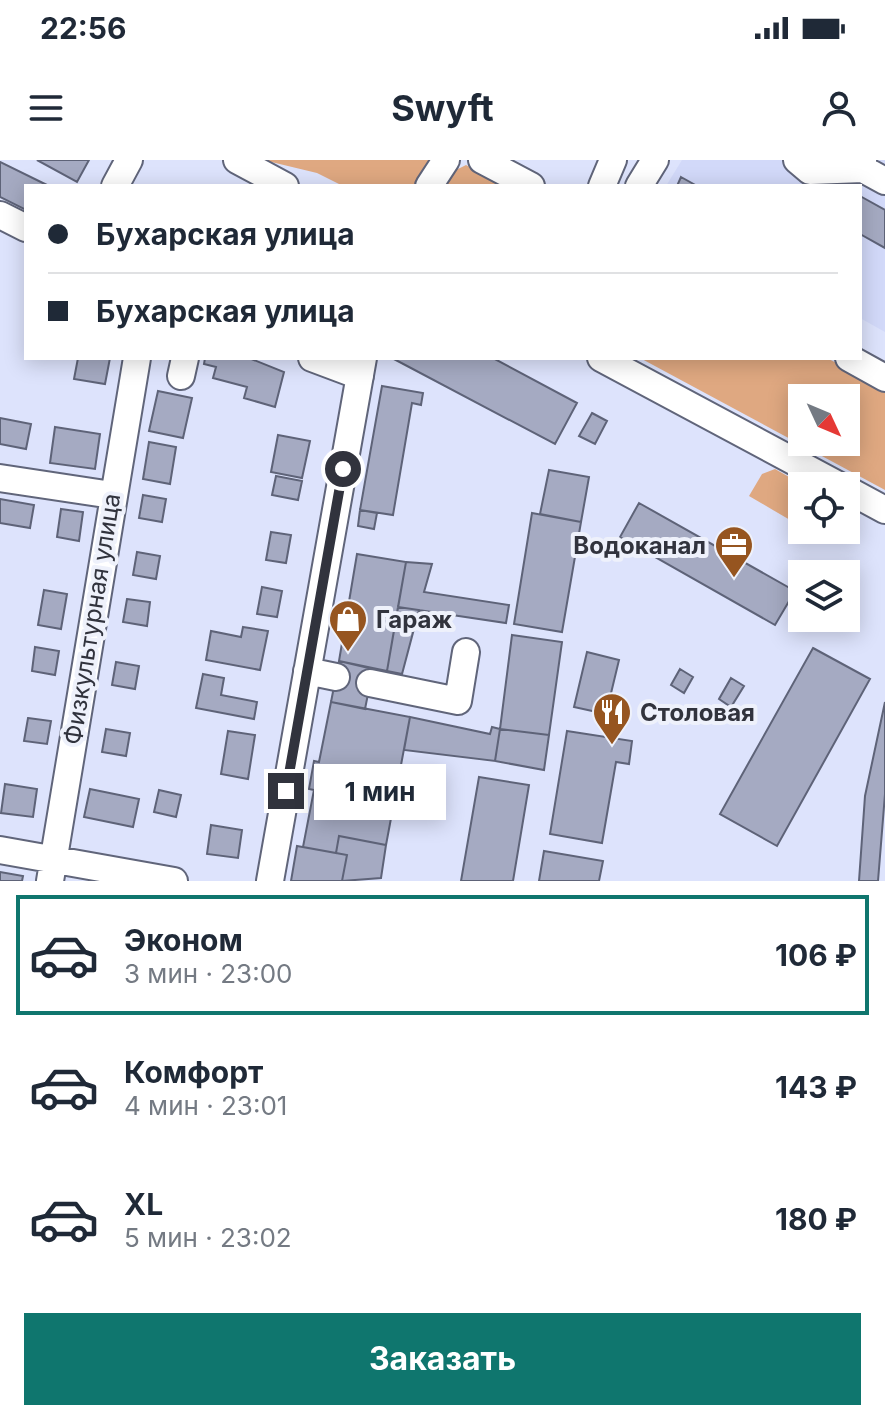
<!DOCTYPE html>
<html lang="ru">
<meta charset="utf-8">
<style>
:root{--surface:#fff;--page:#f2f2f3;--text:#1f2937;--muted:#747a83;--line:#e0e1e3;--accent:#0f766e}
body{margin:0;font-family:Inter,sans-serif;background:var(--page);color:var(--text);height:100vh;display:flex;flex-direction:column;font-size:30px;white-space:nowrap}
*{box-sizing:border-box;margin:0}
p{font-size:26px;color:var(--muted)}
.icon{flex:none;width:44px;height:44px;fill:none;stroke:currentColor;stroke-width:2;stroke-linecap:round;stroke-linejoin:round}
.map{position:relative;height:721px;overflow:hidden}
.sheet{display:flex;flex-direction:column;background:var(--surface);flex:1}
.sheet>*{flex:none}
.top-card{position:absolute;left:24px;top:24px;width:838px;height:176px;border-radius:0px;box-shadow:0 4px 20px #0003;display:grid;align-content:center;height:176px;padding:0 24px;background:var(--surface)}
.needle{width:52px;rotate:134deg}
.tools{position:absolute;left:788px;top:224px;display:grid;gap:16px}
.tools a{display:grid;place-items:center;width:72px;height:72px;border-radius:0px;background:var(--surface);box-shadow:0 4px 20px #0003;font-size:40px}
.end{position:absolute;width:36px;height:36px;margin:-18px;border:10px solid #31333d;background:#fff;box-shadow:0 0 0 4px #fff}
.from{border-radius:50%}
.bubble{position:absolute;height:56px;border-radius:0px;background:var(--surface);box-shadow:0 4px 20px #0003;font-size:26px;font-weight:700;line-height:56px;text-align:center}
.top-card b{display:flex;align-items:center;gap:28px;height:76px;font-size:30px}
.top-card b+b{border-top:2px solid var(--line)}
.top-card i{width:20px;height:20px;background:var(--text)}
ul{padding:14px 0 0;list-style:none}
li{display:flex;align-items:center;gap:24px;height:120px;margin:0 16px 12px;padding:0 8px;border:4px solid transparent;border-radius:0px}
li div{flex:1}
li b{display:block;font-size:30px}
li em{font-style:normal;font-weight:700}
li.current{border-color:var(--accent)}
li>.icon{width:72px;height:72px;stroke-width:1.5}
.action{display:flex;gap:16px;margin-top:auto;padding:16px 24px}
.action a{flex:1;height:92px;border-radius:0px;background:var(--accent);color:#fff;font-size:32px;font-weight:700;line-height:92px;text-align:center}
.status{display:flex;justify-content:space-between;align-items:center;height:56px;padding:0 40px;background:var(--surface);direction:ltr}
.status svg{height:22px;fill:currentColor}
header{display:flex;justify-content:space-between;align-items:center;height:104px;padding:0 24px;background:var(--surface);font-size:36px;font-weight:700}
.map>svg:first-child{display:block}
.built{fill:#d2d9f9}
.green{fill:#dfa881;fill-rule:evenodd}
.building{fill:#a5aac2;stroke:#5e6378;stroke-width:2}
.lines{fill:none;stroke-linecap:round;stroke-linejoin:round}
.minor-casing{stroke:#60657a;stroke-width:30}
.minor{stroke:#fff;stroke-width:26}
.route{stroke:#31333d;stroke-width:10}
.labels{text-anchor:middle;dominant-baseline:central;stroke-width:8;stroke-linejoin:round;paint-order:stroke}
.poi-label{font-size:24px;font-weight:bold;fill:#31333d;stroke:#eef1fb;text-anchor:start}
.street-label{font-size:24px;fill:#31333d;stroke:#eef1fb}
</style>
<div class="status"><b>22:56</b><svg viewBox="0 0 49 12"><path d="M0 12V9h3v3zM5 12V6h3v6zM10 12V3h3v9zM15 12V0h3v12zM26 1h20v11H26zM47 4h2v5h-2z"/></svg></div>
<header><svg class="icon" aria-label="menu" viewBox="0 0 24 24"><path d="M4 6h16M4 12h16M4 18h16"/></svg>Swyft<svg class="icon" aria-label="person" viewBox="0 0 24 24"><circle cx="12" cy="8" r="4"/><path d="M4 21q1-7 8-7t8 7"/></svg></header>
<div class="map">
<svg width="885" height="721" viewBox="0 0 885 721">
<rect width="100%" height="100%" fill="#dde3fc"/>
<path class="built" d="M682 0H885V172L860 158V26H666Z"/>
<path class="green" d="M263 0H432L418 26H343L317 13Z
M466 5 505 26H441L448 14Z
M640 198H827L885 229V330ZM802 238H846V282H802Z
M775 309 805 326 802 367 749 336 762 314Z
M808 370H841L833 384Z"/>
<path class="building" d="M37 0H89L77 22Z
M0 2 49 26H26V50L0 37Z
M681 17 697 26H677Z
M860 36 885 50V88L860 74Z
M78 198H110L105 224 74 219Z
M205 198H249L284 212 275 247 244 238 247 227 213 218 216 207 204 204Z
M392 198H493L577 243 555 284Z
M382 226 423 233 421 245 412 243 393 355 360 350Z
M158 231 192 238 183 278 149 271Z
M592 253 607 261 595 284 579 276Z
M0 258 31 264 26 289 0 284Z
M55 267 100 274 95 309 50 303Z
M278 275 310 281 302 318 271 312Z
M149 282 176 287 170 324 143 319Z
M549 310 589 317 581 362 540 354Z
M276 316 302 321 298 340 272 335Z
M143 335 166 339 162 362 139 358Z
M0 339 34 345 30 368 0 363Z
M639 343 795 431 775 465 620 377Z
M61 349 83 352 79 381 57 377Z
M360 350 377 353 374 369 358 366Z
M532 353 581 362 562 472 514 464Z
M271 372 291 375 286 403 266 400Z
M137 392 160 396 156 419 133 415Z
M357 394 406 402 387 511 339 501Z
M406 402 432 404 424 432 509 445 506 463 398 447Z
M262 427 282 431 277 457 257 454Z
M44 430 67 434 61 469 38 465Z
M800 438 802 439V457L792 452Z
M127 439 150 442 147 466 123 462Z
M398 447 419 450 402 514 387 511Z
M243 467 268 471 260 510 206 500 211 471 241 477Z
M512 475 562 482 549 575 500 569Z
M35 487 59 491 55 515 32 511Z
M813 488 870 519 777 686 720 654Z
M587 492 619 500 606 554 574 547Z
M339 501 373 509 365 549 331 542Z
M116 502 139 506 135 529 112 525Z
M680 509 693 517 684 533 671 525Z
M203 514 224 518 221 535 257 542 254 559 196 548Z
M731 518 744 526 731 547 719 539Z
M331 542 410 557 386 685 339 676 336 693 303 687 314 630 309 629 314 601 319 602Z
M885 542V634L878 721H859L865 636Z
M410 557 490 574 492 567 500 569 495 601 404 590Z
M28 558 51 561 47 584 24 581Z
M106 569 130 573 126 596 102 592Z
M500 569 549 575 544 610 495 601Z
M228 571 255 575 248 619 221 614Z
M567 571 632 581 629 604 616 602 602 683 550 674Z
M479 617 529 625 513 721H461Z
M5 624 37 629 33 657 1 653Z
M90 629 139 639 133 667 84 657Z
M159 630 181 635 176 657 154 652Z
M211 665 242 670 238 698 207 694Z
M339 676 386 685 381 718 342 721 347 695 336 693Z
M297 686 347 695 342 721H291Z
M544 691 603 701 599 721H539Z
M0 712 23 716 22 721H0Z"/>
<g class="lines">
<defs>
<path id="minor" d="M237 0 285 26
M482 0 531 26
M797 0 810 11 863 9
M863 0V9L885 21
M115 26 129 0
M429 26 446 0
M602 26 613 0
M639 26 655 0
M0 55 26 68
M312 198 360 216
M601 198 840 326
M849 198 885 218
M181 216 185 198
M0 318 112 335
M846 329 885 350
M307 511 336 517
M370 523 458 541 466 492
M0 690 174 721
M50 721 137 198
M270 721 363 198"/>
</defs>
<use href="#minor" class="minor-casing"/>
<use href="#minor" class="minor"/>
</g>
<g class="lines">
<path class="route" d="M286 631 343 309"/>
</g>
<defs>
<symbol id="office-pin" viewBox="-11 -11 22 30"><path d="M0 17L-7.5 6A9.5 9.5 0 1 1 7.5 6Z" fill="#965520" stroke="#eef1fb"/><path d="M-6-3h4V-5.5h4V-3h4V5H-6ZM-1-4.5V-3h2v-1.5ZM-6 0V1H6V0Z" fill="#fff"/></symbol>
<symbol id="shop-pin" viewBox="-11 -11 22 30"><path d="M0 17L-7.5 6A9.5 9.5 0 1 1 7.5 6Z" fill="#965520" stroke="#eef1fb"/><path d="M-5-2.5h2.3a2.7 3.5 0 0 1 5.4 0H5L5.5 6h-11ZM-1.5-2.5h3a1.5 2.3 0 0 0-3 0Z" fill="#fff"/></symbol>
<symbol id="restaurant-pin" viewBox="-11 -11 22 30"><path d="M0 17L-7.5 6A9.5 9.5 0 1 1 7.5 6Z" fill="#965520" stroke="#eef1fb"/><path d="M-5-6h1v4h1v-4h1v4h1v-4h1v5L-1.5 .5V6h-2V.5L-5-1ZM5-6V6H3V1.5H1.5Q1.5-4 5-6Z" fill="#fff"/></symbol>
</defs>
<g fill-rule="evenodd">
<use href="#office-pin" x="712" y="363" width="44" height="60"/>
<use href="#shop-pin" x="326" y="437" width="44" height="60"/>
<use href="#restaurant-pin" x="590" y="530" width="44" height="60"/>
</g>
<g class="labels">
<g class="poi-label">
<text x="706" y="385" text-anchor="end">Водоканал</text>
<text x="376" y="459">Гараж</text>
<text x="640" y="552">Столовая</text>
</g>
<g class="street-label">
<text transform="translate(92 459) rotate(-81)">Физкультурная улица</text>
</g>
</g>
</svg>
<div class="tools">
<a><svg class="needle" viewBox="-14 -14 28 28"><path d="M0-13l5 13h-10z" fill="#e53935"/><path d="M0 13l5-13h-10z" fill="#747a83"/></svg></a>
<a><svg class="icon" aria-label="locate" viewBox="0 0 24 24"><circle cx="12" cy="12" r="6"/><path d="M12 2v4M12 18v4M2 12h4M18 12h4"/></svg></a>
<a><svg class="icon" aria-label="layers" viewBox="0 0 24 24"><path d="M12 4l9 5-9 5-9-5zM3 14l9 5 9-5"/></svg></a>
</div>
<i class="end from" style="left:343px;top:309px"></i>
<i class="end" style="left:286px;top:631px"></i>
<div class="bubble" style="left:314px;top:604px;width:132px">1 мин</div>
<div class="top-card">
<b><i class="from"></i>Бухарская улица</b>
<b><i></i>Бухарская улица</b>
</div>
</div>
<section class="sheet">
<ul>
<li class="current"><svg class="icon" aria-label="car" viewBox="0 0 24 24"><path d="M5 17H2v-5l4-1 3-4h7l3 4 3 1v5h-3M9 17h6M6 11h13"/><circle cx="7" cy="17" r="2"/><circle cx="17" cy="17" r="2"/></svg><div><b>Эконом</b><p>3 мин · 23:00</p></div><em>106 ₽</em></li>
<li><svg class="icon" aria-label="car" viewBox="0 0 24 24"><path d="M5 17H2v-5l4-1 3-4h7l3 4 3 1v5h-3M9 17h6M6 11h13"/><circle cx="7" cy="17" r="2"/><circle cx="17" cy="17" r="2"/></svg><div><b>Комфорт</b><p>4 мин · 23:01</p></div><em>143 ₽</em></li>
<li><svg class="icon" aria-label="car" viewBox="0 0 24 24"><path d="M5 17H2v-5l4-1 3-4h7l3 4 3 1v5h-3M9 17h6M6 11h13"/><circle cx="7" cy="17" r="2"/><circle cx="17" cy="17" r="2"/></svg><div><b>XL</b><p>5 мин · 23:02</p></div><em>180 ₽</em></li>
</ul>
<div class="action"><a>Заказать</a></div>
</section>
